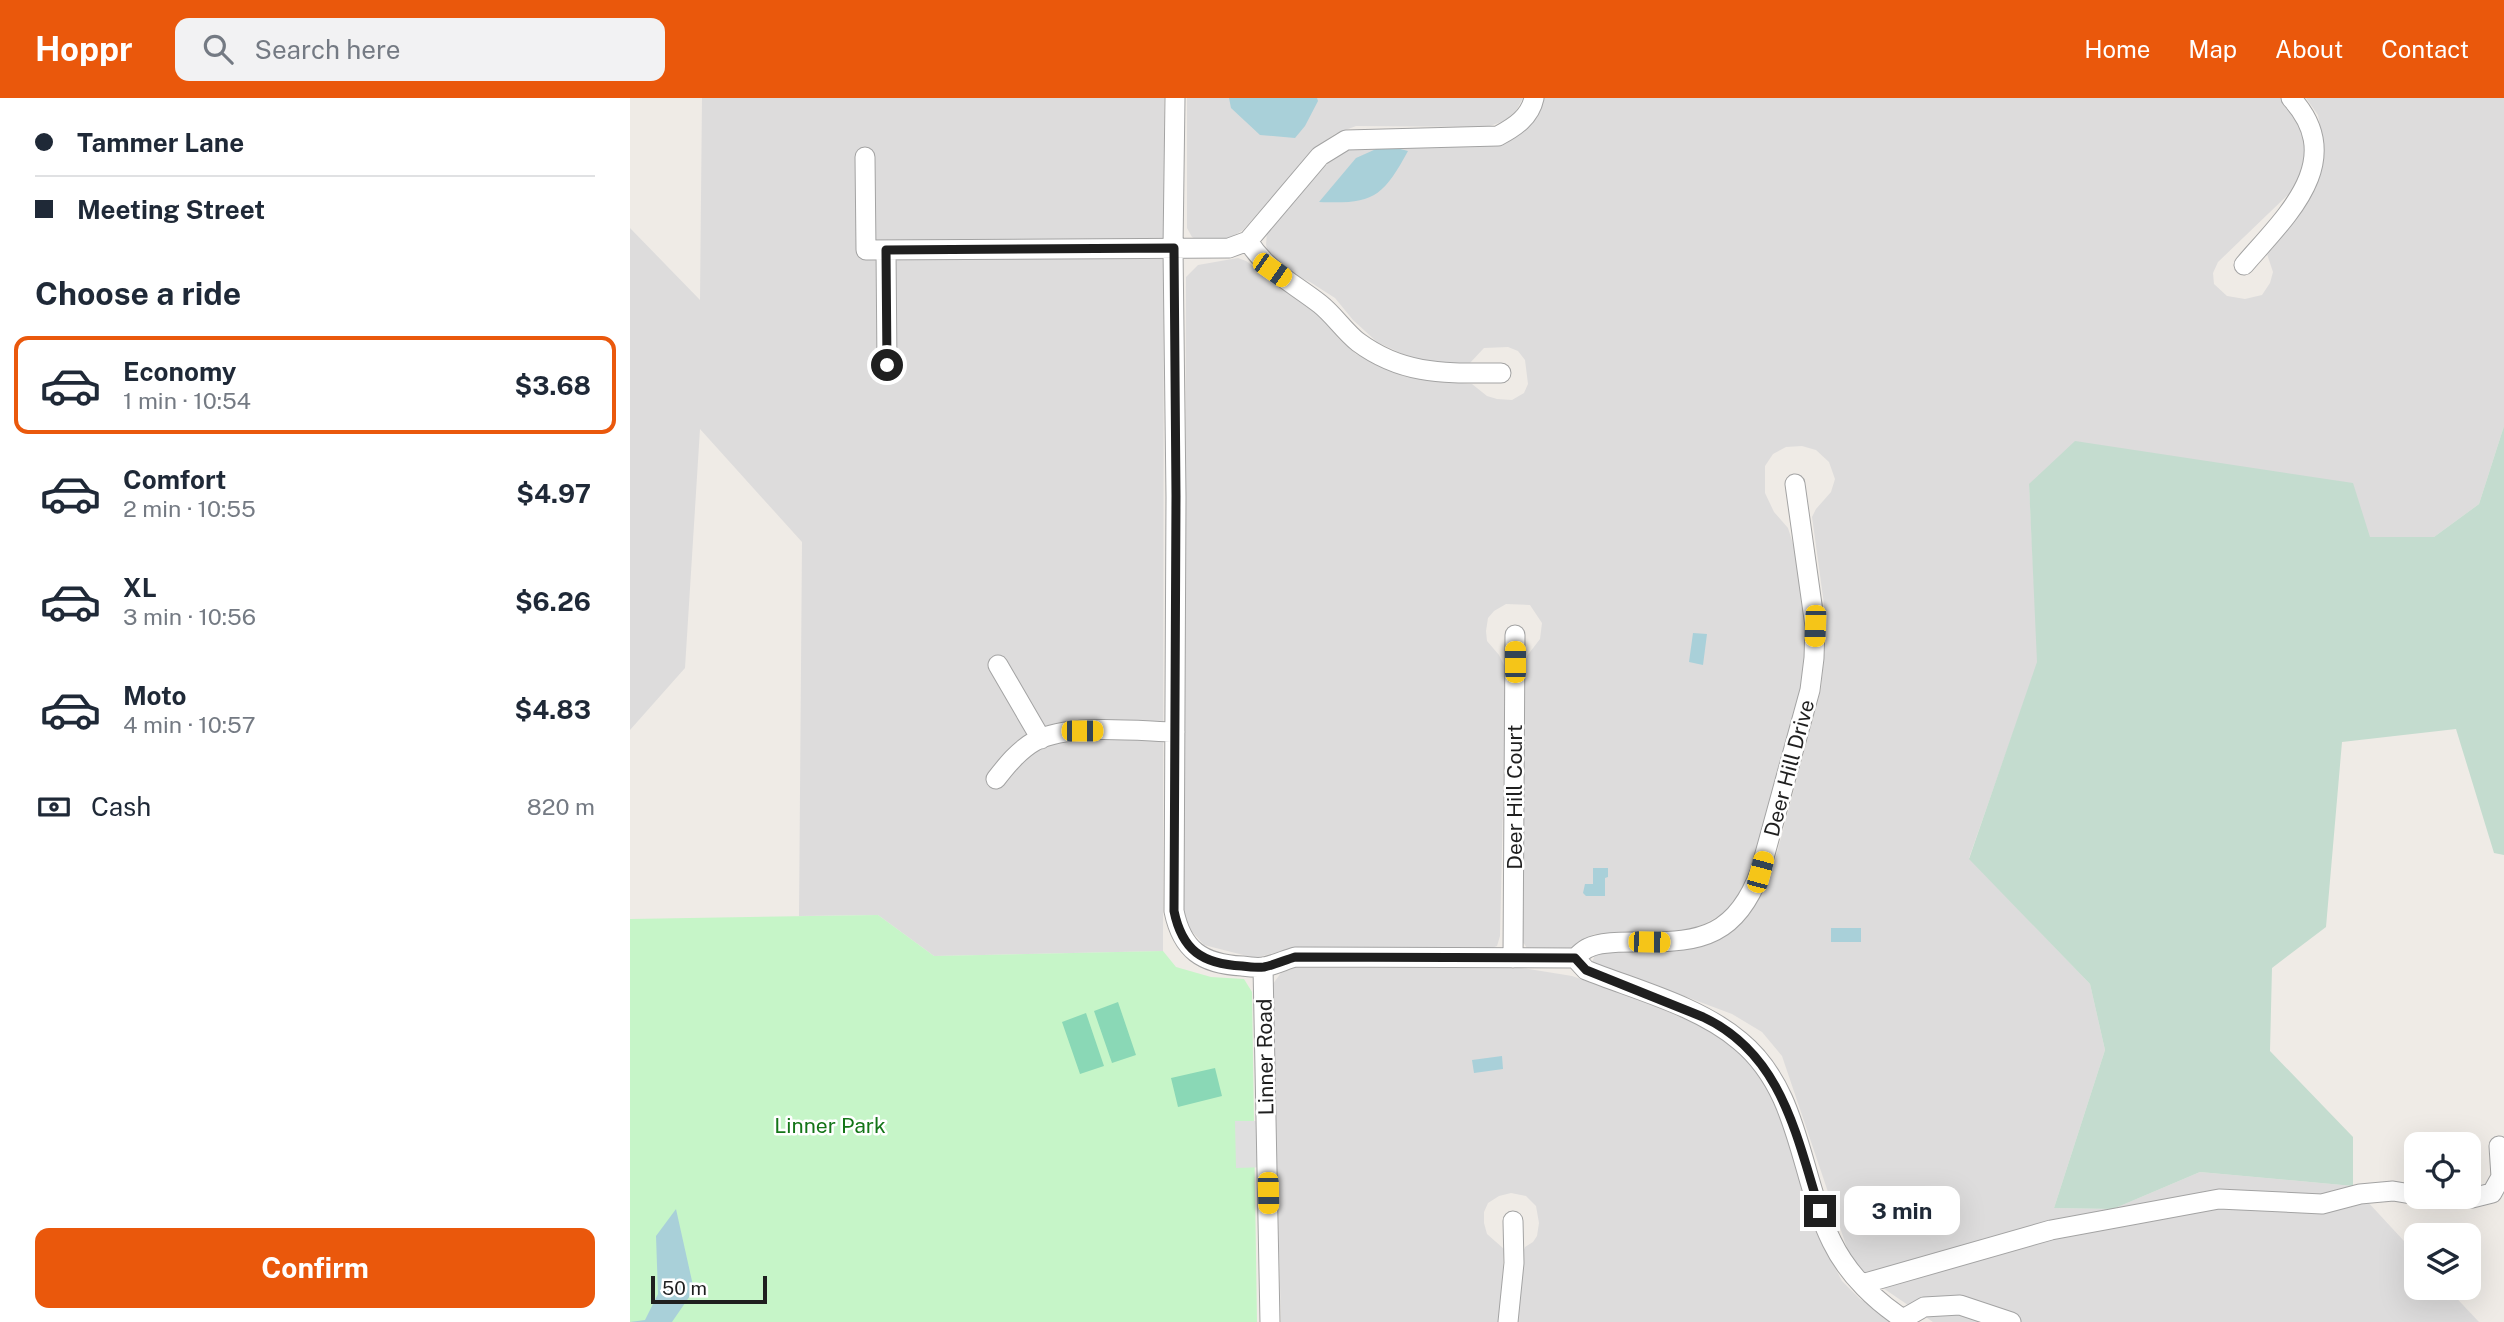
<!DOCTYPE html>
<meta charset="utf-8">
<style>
:root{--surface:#fff;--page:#f2f2f3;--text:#1f2937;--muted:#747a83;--line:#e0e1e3;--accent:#ea580c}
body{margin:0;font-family:"Public Sans",sans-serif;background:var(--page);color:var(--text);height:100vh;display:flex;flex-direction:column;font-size:26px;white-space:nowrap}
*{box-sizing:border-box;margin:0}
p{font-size:23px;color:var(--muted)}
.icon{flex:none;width:38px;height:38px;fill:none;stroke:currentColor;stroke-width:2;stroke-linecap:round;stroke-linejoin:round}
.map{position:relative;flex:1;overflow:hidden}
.drawer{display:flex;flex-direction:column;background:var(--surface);width:630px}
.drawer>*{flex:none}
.guide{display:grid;align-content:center;height:154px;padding:0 35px;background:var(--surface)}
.tools{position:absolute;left:1774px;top:1034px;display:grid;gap:14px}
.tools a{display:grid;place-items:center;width:77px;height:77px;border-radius:14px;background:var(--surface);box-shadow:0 7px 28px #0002;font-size:35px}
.scale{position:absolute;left:21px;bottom:18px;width:116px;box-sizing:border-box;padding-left:7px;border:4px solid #1f1f1f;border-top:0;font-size:19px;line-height:24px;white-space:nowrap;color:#1f1f1f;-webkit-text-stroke:5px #fff;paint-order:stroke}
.end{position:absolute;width:32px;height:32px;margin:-16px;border:9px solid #1f1f1f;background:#fff;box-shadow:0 0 0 4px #fff}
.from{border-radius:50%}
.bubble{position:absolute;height:49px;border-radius:14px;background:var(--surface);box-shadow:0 7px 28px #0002;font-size:23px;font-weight:700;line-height:49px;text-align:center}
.car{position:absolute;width:21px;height:42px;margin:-21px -10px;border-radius:9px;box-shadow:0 0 5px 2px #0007;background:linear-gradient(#f5c518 24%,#345 0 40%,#f5c518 0 76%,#345 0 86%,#f5c518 0)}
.guide b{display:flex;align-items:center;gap:24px;height:66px;font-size:26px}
.guide b+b{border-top:2px solid var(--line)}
.guide i{width:18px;height:18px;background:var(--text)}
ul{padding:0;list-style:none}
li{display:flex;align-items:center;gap:21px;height:98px;margin:0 14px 10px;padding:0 21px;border:4px solid transparent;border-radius:14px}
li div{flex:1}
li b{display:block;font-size:26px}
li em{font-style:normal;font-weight:700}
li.current{border-color:var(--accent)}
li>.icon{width:63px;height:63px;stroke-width:1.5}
h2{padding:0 35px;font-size:32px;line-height:84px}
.pay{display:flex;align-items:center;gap:18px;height:77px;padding:0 35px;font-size:26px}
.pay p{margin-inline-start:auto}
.cta{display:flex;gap:14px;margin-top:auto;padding:14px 35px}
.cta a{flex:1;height:80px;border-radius:14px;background:var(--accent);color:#fff;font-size:28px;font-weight:700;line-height:80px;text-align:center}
header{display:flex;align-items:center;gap:42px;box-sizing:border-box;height:98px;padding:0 35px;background:var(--accent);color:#fff}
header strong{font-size:33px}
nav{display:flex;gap:38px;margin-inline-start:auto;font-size:24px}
.search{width:490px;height:63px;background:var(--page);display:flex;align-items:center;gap:18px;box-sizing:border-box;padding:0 24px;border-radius:14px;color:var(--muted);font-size:26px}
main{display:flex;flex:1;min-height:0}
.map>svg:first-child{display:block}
.residential{fill:#dddcdc}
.wetland{fill:#c4dccf}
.park{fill:#c6f5c8}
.pitch{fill:#8ad8b6}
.parking{fill:#dfdfdf}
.water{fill:#a9d0d9}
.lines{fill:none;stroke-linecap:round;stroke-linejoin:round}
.minor-casing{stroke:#a3a3a3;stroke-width:21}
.minor{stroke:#fff;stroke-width:19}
.route{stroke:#1f1f1f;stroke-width:9}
.labels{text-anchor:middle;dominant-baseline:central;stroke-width:5;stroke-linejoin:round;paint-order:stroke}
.street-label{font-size:21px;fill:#1f1f1f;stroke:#fff}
.park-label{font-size:21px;fill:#147518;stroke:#fff}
</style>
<header>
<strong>Hoppr</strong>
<div class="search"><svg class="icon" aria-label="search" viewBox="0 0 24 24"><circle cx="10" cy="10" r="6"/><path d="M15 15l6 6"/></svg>Search here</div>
<nav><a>Home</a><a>Map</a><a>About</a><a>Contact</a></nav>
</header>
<main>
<section class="drawer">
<div class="guide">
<b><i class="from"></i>Tammer Lane</b>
<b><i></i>Meeting Street</b>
</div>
<h2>Choose a ride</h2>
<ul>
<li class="current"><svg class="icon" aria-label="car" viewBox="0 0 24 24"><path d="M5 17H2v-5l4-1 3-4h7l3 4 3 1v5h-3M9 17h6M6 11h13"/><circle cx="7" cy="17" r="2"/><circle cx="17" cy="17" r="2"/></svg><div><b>Economy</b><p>1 min · 10:54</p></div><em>$3.68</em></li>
<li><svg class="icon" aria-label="car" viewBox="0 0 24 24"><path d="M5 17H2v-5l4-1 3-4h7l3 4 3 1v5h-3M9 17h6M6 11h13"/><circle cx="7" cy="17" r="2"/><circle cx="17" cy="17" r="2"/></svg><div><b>Comfort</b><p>2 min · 10:55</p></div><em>$4.97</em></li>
<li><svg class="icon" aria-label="car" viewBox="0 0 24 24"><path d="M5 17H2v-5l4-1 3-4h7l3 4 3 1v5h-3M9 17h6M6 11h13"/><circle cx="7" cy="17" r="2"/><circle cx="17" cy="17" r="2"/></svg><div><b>XL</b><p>3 min · 10:56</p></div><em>$6.26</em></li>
<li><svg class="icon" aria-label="car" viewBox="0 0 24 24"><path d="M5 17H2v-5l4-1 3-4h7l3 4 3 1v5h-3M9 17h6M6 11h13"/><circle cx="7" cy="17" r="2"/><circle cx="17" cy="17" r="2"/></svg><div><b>Moto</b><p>4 min · 10:57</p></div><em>$4.83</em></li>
</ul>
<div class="pay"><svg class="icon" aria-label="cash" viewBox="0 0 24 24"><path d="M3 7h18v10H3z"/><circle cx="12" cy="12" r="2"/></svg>Cash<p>820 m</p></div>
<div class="cta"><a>Confirm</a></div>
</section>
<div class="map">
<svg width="1874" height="1224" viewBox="0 0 1874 1224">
<rect width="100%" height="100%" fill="#efebe6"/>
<path class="residential" d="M72 0H534L533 853 304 858 248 817 169 818 172 444 70 331 55 570 0 632V130L70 202Z
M557 0H893L886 13 874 23 857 29 726 28 705 36 685 50 613 132 593 144 569 143 562 139 557 130Z
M910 0H1651L1661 8 1671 32 1675 51 1674 71 1664 91 1588 164 1583 175 1584 186 1597 198 1615 201 1632 197 1640 185 1643 174 1637 156 1638 150 1685 92 1692 64V38L1688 17 1676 0H1874V328L1849 406 1804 439H1740L1399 386 1408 564 1339 760 1460 886 1475 952 1424 1110 1483 1111 1570 1074 1723 1088 1787 1157V1190H1817L1849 1224H1303L1250 1188 1229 1172 1219 1156 1152 958 1132 934 1102 916 1030 889 966 869 962 864 966 855 1099 833 1117 819 1142 773 1191 591 1197 528 1182 419 1186 411 1201 394 1205 381 1199 364 1186 352 1172 348 1156 349 1143 356 1135 368V395L1144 414 1158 430 1171 471 1181 525 1177 568 1120 780 1103 805 1091 817 1074 826 1054 833 964 836 935 854 897 850 892 843 894 567 897 558 910 541 912 525 900 507 876 506 864 513 858 520 856 533 857 543 869 557 876 571 870 838 867 848 860 851H659L625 860 574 847 558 829 554 814 556 179 568 167 608 160 616 163 676 206 693 221 708 240 726 256 750 268 789 281 842 286 857 298 867 301 882 302 894 295 898 286 895 262 888 253 878 249 854 250 839 266H815L779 259 747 244 723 222 705 200 680 184 656 173 639 156 636 147 637 134 704 58 719 50 861 46Z
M665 870H892L942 878 1004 899 1101 941 1143 985 1199 1158 1212 1183 1230 1201 1269 1224H888L892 1157 895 1149 903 1144 907 1138 909 1125 906 1108 896 1098 881 1095 869 1098 858 1105 854 1114V1125L857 1136 874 1151 870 1224H651L642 887 651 875Z"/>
<path class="wetland" d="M1874 328V757L1864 755 1826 631 1712 644 1696 829 1642 870 1640 953 1723 1039V1088L1570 1074 1483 1111 1424 1110 1475 952 1460 886 1339 761 1407 564 1399 386 1445 343 1723 385 1740 439H1804L1849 406Z"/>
<path class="park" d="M248 817 304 858 533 853 546 869 581 879 614 881 622 894 627 1224H0V821Z"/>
<path class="pitch" d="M488 904 506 957 482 965 464 913Z
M456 915 474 968 450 976 432 924Z
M585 970 592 998 548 1009 541 980Z"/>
<path class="parking" d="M605 1023H636L637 1069 606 1070Z"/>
<path class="water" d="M599 0H687L688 3 675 28 665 40 630 37 601 10Z
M755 47 778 53C752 101 742 106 689 104L726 60Z
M1063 535 1077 536 1073 567 1059 564Z
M963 770H978V779L975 780V798H956L953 795 955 786H963Z
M1201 830H1231V844H1201Z
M872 958 873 971 844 975 842 962Z
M46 1111 64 1192 42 1224H0L15 1222 28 1196 26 1138Z"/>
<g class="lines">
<defs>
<path id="minor" d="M545 0 543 150 546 399 544 813C552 852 572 866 612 868 619 869 627 870 634 869 644 867 655 862 665 859L945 860 956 872C1006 892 1069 908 1110 943 1171 993 1169 1078 1202 1144 1218 1177 1247 1205 1278 1224
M235 59 236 152 599 150 618 143 690 58 716 42 868 38C885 29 900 19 904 0
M618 143C637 173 663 185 690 206 704 217 714 233 728 244 774 278 817 275 871 275
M256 152 257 267
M1614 167C1655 119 1719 63 1661 0
M368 567 411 641
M366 681C377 667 389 652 405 643 439 625 507 633 545 634
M883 860 885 537
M945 860C949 857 953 852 958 850 970 843 997 844 1011 844 1073 845 1107 836 1130 774L1180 592 1184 560 1185 528 1165 386
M633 869 640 1224
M1799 1099 1842 1100 1862 1095 1871 1079 1869 1048
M1232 1186 1421 1132 1589 1101 1692 1106 1730 1096 1763 1093 1787 1097
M1273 1221 1294 1209 1330 1207 1381 1224
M878 1224 884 1165 883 1123"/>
</defs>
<use href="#minor" class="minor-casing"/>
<use href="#minor" class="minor"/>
</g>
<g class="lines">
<path class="route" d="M257 267 256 152 544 150 546 398 544 813C552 852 572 866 612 868 619 869 627 870 634 869 644 867 655 862 665 859L945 860 956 872 1073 919C1152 956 1166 1037 1190 1113"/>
</g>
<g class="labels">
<g class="street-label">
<text transform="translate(1159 670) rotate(-75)">Deer Hill Drive</text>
<text transform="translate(884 699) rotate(-90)">Deer Hill Court</text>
<text transform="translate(635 959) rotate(-91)">Linner Road</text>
</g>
<g class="park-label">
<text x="200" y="1027">Linner Park</text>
</g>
</g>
</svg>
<div class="tools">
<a><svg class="icon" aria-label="locate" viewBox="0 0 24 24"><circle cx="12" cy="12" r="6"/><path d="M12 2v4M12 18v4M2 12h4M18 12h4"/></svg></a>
<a><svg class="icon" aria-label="layers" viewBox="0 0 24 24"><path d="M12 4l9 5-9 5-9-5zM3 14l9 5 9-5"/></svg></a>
</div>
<div class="scale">50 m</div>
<i class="end from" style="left:257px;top:267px"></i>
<i class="end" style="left:1190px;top:1113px"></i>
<div class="bubble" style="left:1214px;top:1088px;width:116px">3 min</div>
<i class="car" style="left:642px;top:172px;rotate:125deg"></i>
<i class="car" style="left:1185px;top:528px;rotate:182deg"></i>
<i class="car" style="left:885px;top:564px;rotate:0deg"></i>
<i class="car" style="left:452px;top:633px;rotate:90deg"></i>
<i class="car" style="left:1130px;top:774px;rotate:15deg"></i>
<i class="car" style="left:1019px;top:844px;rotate:91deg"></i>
<i class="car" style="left:638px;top:1095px;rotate:179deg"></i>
</div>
</main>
